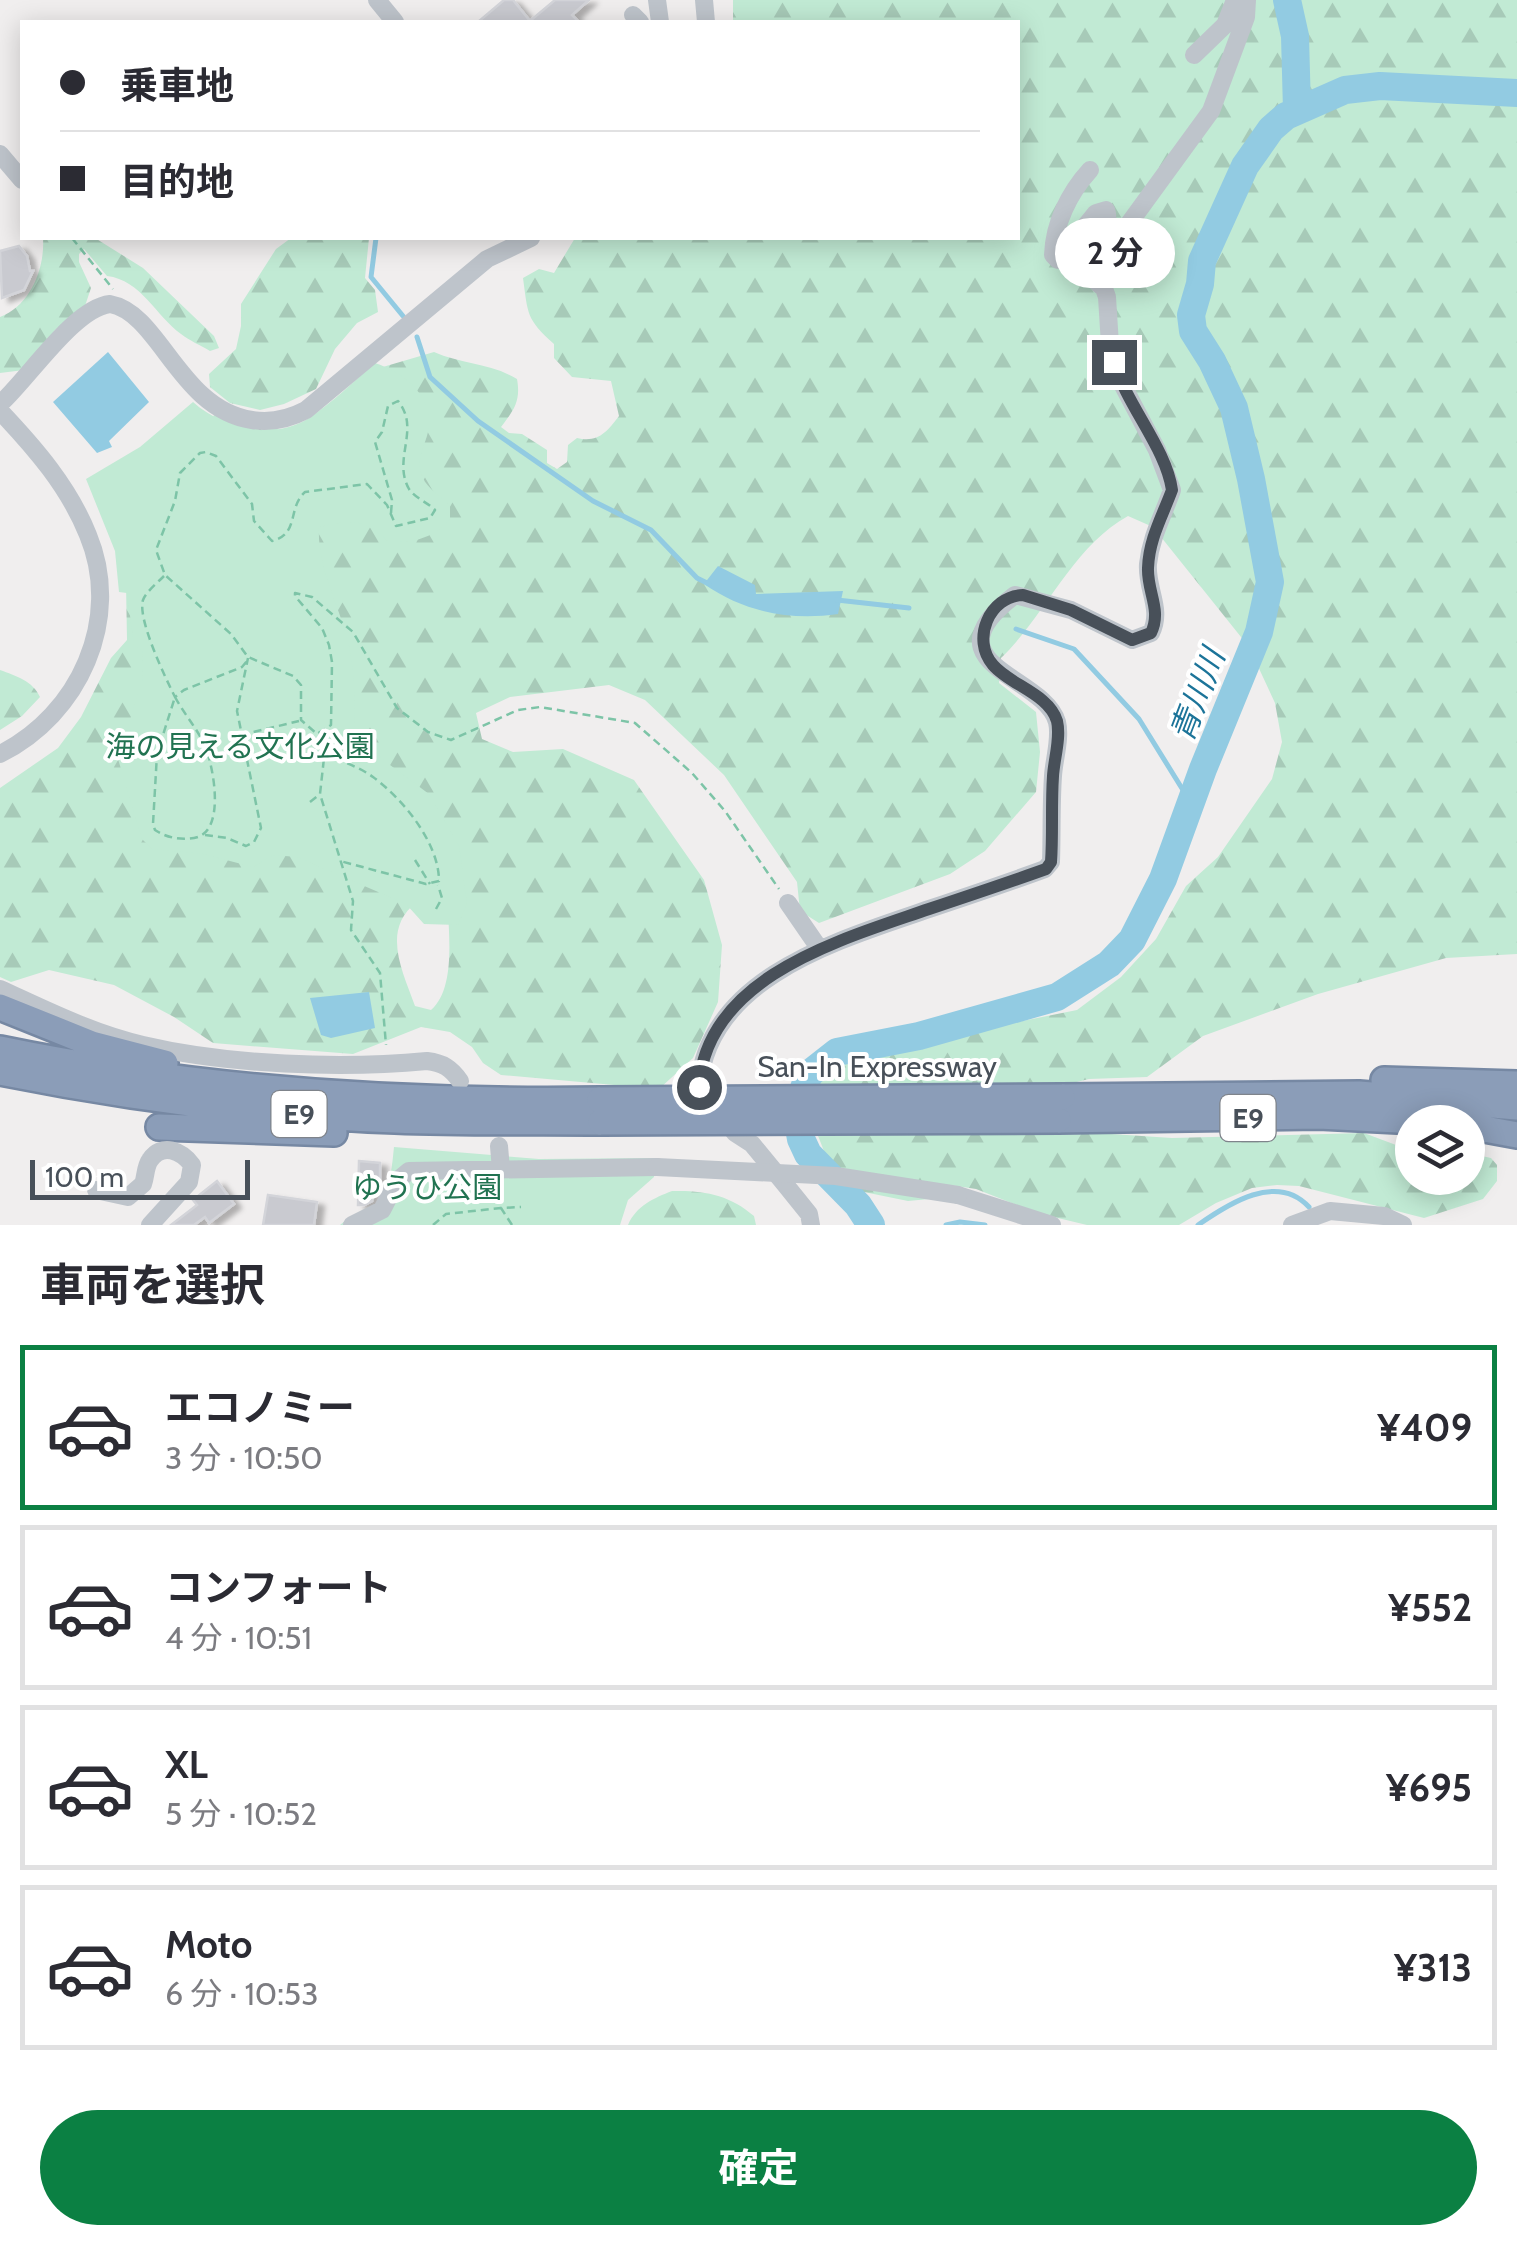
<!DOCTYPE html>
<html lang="ja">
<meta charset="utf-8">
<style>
:root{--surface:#fff;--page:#f2f2f3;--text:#2b2b33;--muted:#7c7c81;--line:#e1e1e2;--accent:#0b8043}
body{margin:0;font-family:Cabin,"Noto Sans JP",sans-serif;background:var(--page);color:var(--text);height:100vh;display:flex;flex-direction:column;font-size:38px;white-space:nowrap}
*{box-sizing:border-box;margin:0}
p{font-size:32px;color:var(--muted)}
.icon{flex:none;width:55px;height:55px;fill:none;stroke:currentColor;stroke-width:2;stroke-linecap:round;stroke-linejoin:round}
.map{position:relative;height:1225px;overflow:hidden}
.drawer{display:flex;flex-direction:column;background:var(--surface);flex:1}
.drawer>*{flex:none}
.hud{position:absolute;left:20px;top:20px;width:1000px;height:220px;border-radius:0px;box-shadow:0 5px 25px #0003;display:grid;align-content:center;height:220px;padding:0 40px;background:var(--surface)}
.buttons{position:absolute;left:1395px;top:1105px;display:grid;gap:20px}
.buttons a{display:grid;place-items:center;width:90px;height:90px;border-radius:50%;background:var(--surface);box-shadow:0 5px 25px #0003;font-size:50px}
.scale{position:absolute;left:30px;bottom:25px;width:220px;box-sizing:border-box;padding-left:10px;border:5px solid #485059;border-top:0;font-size:28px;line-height:35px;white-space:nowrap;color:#485059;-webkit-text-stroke:8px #fff;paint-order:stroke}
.end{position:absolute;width:45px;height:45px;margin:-22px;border:12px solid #485059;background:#fff;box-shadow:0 0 0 5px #fff}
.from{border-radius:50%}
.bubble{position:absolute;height:70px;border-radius:35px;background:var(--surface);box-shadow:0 5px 25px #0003;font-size:32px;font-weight:700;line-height:70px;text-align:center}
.hud b{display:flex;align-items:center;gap:35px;height:95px;font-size:38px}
.hud b+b{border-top:2px solid var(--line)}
.hud i{width:25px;height:25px;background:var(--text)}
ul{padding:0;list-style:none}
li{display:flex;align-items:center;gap:30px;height:165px;margin:0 20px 15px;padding:0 20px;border:5px solid var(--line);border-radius:0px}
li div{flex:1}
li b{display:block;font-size:38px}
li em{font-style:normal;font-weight:700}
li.on{border-color:var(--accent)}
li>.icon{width:90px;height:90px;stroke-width:1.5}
h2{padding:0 40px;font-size:45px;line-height:120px}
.action{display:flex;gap:20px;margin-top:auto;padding:20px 40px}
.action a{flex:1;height:115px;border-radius:60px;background:var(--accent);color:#fff;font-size:40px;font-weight:700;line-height:115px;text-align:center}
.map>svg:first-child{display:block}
.forest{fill:url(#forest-firs);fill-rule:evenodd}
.park{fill:#c1ead4}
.water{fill:#92cbe2}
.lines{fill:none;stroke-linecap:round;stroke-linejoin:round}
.stream{stroke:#92cbe2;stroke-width:5}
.river{stroke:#92cbe2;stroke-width:28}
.building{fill:#c9cad0;stroke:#d3d4d9;stroke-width:2.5;filter:url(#shadow)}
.highway-casing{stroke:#7688a3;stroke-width:30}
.path{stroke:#7dc4a7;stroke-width:2.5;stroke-dasharray:8 5;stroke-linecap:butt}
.minor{stroke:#bec4cb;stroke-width:18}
.highway{stroke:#8b9db8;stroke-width:25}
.highway-bridge-casing{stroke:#7688a3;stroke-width:30;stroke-linecap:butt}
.minor-bridge{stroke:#bec4cb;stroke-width:18}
.highway-bridge{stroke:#8b9db8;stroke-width:25}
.route{stroke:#485059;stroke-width:12}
.labels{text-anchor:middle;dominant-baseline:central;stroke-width:8;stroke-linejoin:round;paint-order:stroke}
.shield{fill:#fff;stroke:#7f848b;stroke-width:2.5}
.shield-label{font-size:28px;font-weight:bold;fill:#485059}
.park-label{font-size:30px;fill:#217351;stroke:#fff}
.street-label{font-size:30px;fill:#485059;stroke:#fff}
.water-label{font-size:32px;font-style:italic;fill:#1c7499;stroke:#fff}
</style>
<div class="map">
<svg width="1517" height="1225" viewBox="0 0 1517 1225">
<defs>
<pattern id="forest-firs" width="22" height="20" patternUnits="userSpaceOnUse" patternTransform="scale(2.5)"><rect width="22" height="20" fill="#c1ead4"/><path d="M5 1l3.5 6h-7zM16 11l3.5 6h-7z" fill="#a7cab8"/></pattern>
<filter id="shadow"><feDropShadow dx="7" dy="4" stdDeviation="2.5" flood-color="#0004"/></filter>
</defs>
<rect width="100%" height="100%" fill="#f0eeee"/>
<path class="forest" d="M733 0H1517V954L1446 958 1318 994 1203 1036 1147 1077 1089 1079 1060 1086 1066 1131 1172 1138 1364 1133 1412 1151V1178H1468V1153L1491 1158 1497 1165V1181L1483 1199 1424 1218 1299 1186 1277 1185 1252 1188 1216 1203 1179 1225H1087L1037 1213 976 1189 950 1185 929 1199 908 1201 859 1191 829 1164 808 1110 811 1089 838 1058 1077 1010 1121 977 1156 939 1186 886 1218 857 1272 779 1282 742 1275 703 1249 647 1153 527 1128 516C1072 547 1046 615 1001 658L999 683 1036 712 1040 752 1036 792 985 851 950 874 819 923 800 911 797 882 724 775 645 700 609 685 510 697 476 713 482 739 513 752 563 749 634 780 704 880 722 945 718 1002 693 1058 659 1089 501 1075 483 1063 472 1047 450 1032 421 1027 353 1054 213 1043 174 1017 114 985 49 970 11 982 0 977V788L58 748 81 717 111 658 127 640 126 584 214 415C240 424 270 421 293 437L376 369 434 352C461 364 491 363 517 379 521 401 514 410 501 427L509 433 522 434 547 450V463L557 469 567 462 568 445 577 438C598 443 607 432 619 416L611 381 572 377 554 358V344C526 319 528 314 523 278L539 269 554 273 575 238H1018V22H733ZM417 902 448 909C449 938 455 989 431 1010L415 1006C402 970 381 929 417 902Z
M43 238H95L143 268 214 336 219 348 210 351C200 345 190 341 181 334 156 316 141 280 107 276L84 249 79 254V262L91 288 85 306 55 330 24 370 0 373V317C30 306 45 269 43 238Z
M291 238H369L365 278 375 290 378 312 357 323 335 349 316 389 284 404 260 410 230 403 210 387 209 374 236 349 241 326V304L276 249Z
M0 670C16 676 33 681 40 697L22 716 0 730Z
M672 1191C704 1190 730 1195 754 1216L756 1225H628C636 1206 654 1198 672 1191Z"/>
<path class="park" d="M375 363C405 373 435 397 428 432 424 449 415 460 423 478 427 488 442 497 450 506V519C433 538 415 543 389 542 363 518 353 519 319 527 317 564 336 599 346 634 355 664 355 698 355 729L382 759 429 794 459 846 467 903 458 925 424 924 406 904 297 857 273 855 253 867 203 854 152 849 142 839 118 759 142 681 143 651 134 645 127 593 119 592 115 551 86 479 140 447 193 402C223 429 273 441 309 418 332 403 354 381 375 363Z
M394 1147 539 1159 654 1158V1177L628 1200 620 1225H340C351 1215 367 1213 377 1203 391 1190 392 1165 394 1147Z"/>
<path class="water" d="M108 352 149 402 109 441 112 447 97 453 53 402Z
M718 566 755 585 756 594 843 591 838 614C790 621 744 612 704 584Z
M369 992 375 1028 331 1038 321 1035 310 998Z"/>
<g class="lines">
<path class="stream" d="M376 238 371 277 403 316
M417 337 430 377 478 421 593 501 651 530 697 578 709 584
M837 600 909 608
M1016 629 1074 649 1139 719 1191 803
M946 1225 960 1222 985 1225
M1198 1225C1228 1204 1277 1172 1309 1207"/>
<path class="river" d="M1287 0 1295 36 1297 110
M871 1225 858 1205 808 1154 801 1139 796 1111 809 1074 837 1052 919 1036 1057 997 1109 964 1132 940 1163 879 1203 769 1259 632 1270 582 1251 479 1234 408 1212 361 1193 331 1191 315 1200 284 1202 261 1245 166 1271 129 1286 116 1345 90 1380 86 1517 93"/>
</g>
<path class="building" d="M504 0H513L530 21 555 0H589L572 15 579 22H478Z
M19 246 27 256 30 271H33L24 290 2 298 0 251Z
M359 1161 380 1163V1180L373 1181 372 1201 364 1205H358Z
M217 1181 234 1204 209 1223 205 1217 194 1225H171L197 1205 193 1200Z
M268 1195 317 1202 314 1225H263Z"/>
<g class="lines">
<defs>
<path id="highway" d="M0 1007 92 1044 165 1063
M0 1049C198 1090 398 1103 600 1100
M0 1072C129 1098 263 1115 395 1120 464 1123 532 1121 601 1122
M1384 1080 1517 1084
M1062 1097 1359 1094 1517 1107
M1058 1120 1319 1116 1437 1122
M1468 1126 1517 1135
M159 1127 334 1133"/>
</defs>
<use href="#highway" class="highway-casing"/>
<path class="path" d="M72 238 113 289
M391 513 392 500 375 442 382 432 388 406 398 401C421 429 392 459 409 489 415 498 427 502 435 510L430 518 396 526 387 505 367 484 305 492C287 508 300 534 272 541L254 521 252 504 216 456 206 452 200 453 180 473 175 501 156 550 165 575 231 634 248 657 293 676 301 685V720L317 734 331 725 332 662 329 645 322 628 295 596V593L312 597 353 632 397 708 428 732 451 740 518 710 540 707 635 723 692 773 725 811 779 889
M164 576C157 583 146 592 143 600 137 619 166 679 175 697L184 690 242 667 247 661
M175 697C184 714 197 728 205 746 214 768 226 833 194 838 180 840 167 838 155 830L153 824 157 754Z
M321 734 324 758 320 794 353 901 351 930 380 973 386 1045
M241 735 299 721
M323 754C340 761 358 766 373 777 403 799 439 843 439 881L426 884 340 861
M310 802 319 795
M205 835 227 838 246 846 254 842 261 828 237 711 248 658
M415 860 430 884
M436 909 442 898 438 885
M433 1225 446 1214 501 1208
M512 1225 501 1208 521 1207"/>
<path class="minor" d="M377 0 395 22
M657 0 660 22
M704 0 706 22
M633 15 640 22
M1194 55 1225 25 1235 0
M0 154 22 180
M1090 170C1069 193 1054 224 1053 255L1058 260 1096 213 1106 210C1116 237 1069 266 1104 288
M0 404C28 379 74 308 110 304 160 313 179 409 252 420 271 423 289 419 306 410L487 259 531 238
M0 411C35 448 69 487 88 535 123 619 79 715 0 754
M788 903 819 948
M0 989C46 1010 94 1034 143 1045 228 1065 341 1069 427 1061 443 1063 451 1068 460 1081
M499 1146 501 1170
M96 1190 128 1197 143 1184C146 1176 145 1167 150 1160 162 1142 182 1151 192 1165L189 1182 150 1225
M958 1195 1052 1225
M352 1225 382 1210 397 1181 409 1171 657 1167
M811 1225 809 1214 784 1183 752 1144 735 1133 699 1087C707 976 843 939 929 909 968 896 1007 883 1045 869L1051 862C1052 834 1051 805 1053 776 1054 759 1061 738 1057 722 1044 675 923 665 1015 595L1071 610 1132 640 1151 633C1163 609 1146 589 1148 564 1151 536 1163 516 1172 490L1157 450 1120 380 1110 345 1107 297 1101 280 1104 265 1117 240 1211 111 1246 17 1247 0
M1292 1225 1330 1211 1384 1216 1403 1225"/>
<use href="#highway" class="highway"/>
<defs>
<path id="highway-bridge" d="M600 1100 1062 1097
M601 1122 1058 1120"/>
</defs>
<use href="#highway-bridge" class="highway-bridge-casing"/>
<path class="minor-bridge" d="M657 1167 836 1176 958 1195"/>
<use href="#highway-bridge" class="highway-bridge"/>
</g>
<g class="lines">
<path class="route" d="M699 1087C706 976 843 939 929 909 968 896 1007 883 1046 869L1051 862C1053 834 1051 805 1053 776 1054 759 1061 738 1057 721 1049 694 1010 685 993 665 971 640 989 596 1023 595L1071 610 1132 640 1151 633C1162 610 1147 592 1148 568 1149 539 1162 517 1172 490 1166 448 1127 406 1114 362"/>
</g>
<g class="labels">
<g class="shield">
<rect x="271.5" y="1091" width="55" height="46" rx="8"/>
<rect x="1220.5" y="1095" width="55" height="46" rx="8"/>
</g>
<g class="shield-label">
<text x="299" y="1114">E9</text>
<text x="1248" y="1118">E9</text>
</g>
<g class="park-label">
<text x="240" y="746">海の見える文化公園</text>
<text x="427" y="1187">ゆうひ公園</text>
</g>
<g class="street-label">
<text x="877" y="1066">San-In Expressway</text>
</g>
<g class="water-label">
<text transform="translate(1197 695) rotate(-69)">青川川</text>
</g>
</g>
</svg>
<div class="buttons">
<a><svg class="icon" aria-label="layers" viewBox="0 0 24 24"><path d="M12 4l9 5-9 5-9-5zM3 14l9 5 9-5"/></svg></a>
</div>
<div class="scale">100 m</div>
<i class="end from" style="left:699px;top:1087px"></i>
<i class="end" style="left:1114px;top:362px"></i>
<div class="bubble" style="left:1055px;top:218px;width:120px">2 分</div>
<div class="hud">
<b><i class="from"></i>乗車地</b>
<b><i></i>目的地</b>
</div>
</div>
<section class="drawer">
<h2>車両を選択</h2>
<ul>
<li class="on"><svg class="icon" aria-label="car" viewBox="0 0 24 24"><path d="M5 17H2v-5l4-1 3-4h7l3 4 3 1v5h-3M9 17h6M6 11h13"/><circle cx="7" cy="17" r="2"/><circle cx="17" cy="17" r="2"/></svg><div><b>エコノミー</b><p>3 分 · 10:50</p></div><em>¥409</em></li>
<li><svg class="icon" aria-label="car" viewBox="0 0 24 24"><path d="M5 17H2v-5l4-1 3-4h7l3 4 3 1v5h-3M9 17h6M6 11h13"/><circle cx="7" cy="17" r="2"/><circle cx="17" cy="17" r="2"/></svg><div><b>コンフォート</b><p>4 分 · 10:51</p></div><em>¥552</em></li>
<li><svg class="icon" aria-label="car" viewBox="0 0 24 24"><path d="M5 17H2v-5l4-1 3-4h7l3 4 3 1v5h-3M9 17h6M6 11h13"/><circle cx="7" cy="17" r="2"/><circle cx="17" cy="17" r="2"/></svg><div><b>XL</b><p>5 分 · 10:52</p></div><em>¥695</em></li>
<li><svg class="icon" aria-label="car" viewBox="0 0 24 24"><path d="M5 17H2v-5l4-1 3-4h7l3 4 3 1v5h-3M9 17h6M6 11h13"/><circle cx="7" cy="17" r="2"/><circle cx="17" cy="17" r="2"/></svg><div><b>Moto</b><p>6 分 · 10:53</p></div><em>¥313</em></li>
</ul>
<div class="action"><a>確定</a></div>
</section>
